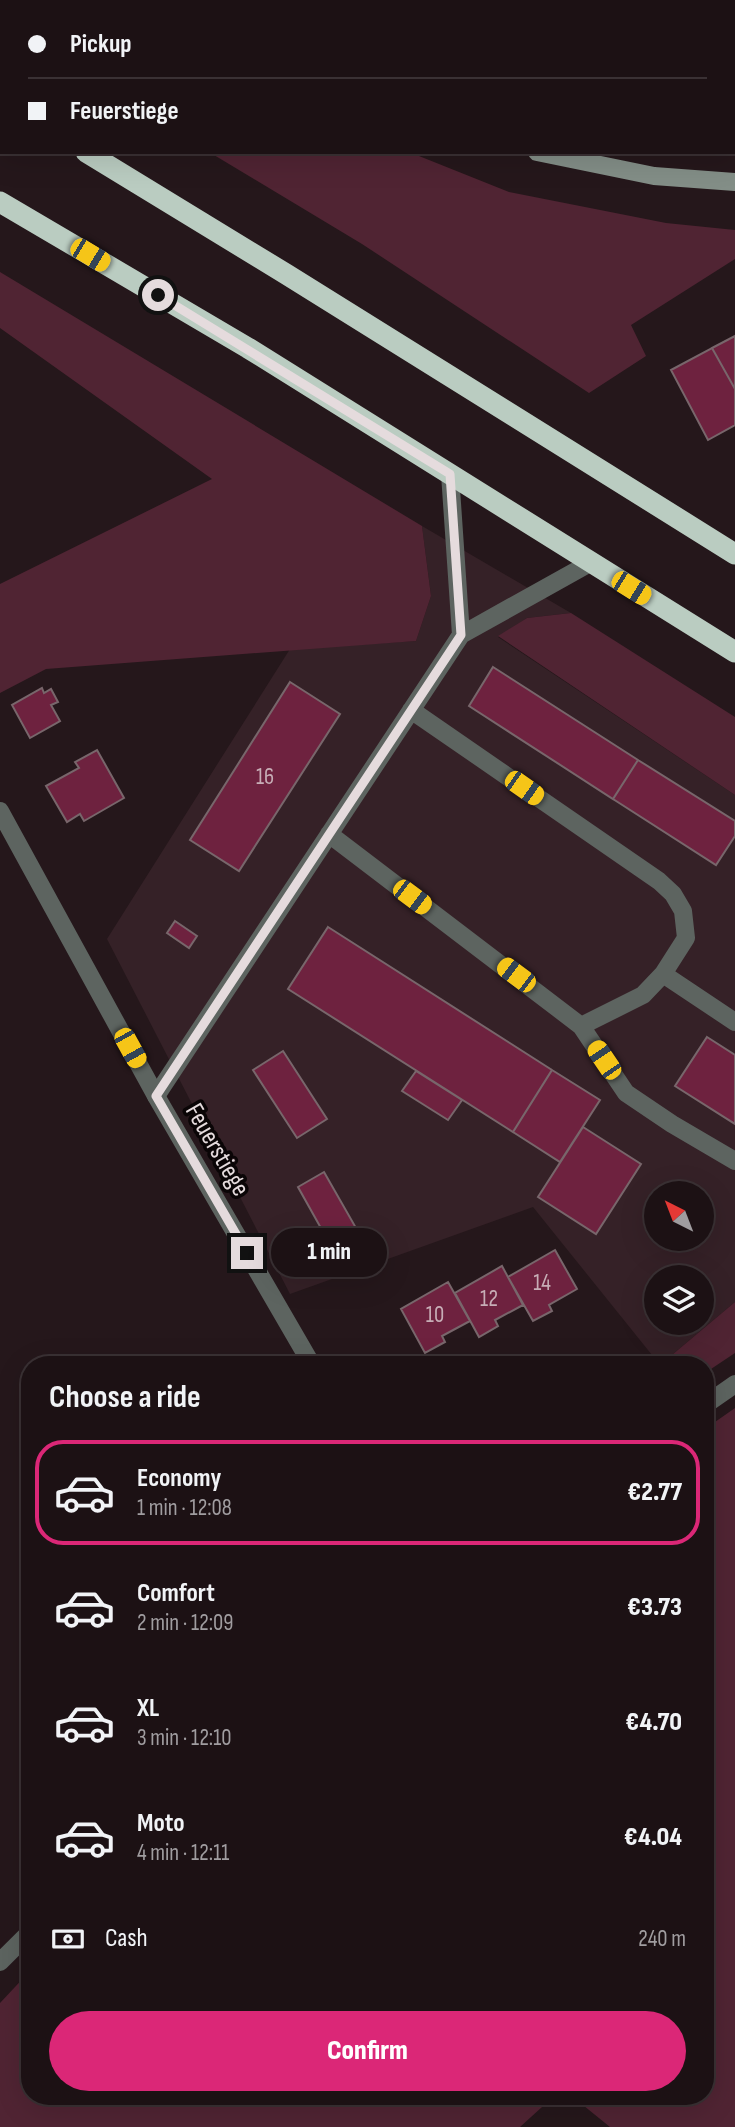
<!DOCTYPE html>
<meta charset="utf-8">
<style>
:root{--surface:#1c1114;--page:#291f22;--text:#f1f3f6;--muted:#a09da0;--line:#3a3134;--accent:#db2777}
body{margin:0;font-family:"Sofia Sans Condensed",sans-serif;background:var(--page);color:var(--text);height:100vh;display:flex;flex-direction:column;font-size:26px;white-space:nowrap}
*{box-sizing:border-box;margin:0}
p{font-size:23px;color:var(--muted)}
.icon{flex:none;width:38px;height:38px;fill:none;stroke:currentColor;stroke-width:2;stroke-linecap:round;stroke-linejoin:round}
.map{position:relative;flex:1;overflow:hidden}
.sheet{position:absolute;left:21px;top:1356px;width:693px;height:749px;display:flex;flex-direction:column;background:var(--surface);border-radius:28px;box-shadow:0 7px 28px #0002,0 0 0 2px var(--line)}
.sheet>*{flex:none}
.hud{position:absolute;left:0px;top:0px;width:735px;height:154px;box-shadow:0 7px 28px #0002,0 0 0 2px var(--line);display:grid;align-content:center;height:154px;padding:0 28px;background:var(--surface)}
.needle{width:46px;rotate:318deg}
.controls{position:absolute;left:644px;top:1181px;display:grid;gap:14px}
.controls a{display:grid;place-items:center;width:70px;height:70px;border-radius:50%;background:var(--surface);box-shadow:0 7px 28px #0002,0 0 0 2px var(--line);font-size:35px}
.end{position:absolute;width:32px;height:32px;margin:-16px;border:9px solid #e5dbdd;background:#111;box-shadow:0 0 0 4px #111}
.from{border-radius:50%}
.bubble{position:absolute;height:49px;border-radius:24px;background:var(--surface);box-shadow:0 7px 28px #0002,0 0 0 2px var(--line);font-size:23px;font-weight:800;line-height:49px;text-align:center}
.car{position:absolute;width:21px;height:42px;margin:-21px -10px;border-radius:9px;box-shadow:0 0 5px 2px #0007;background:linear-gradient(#f5c518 24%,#345 0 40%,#f5c518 0 76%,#345 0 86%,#f5c518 0)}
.hud b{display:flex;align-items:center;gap:24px;height:66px;font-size:26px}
.hud b+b{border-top:2px solid var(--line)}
.hud i{width:18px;height:18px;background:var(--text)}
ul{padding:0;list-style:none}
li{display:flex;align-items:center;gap:21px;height:105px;margin:0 14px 10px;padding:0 14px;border:4px solid transparent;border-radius:28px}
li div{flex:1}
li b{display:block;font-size:26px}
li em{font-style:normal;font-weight:800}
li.active{border-color:var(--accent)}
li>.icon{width:63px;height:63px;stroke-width:1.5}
h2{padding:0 28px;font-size:32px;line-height:84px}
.pay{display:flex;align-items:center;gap:18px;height:77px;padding:0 28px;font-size:26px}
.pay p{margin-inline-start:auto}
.action{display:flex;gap:14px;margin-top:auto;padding:14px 28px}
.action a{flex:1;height:80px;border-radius:42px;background:var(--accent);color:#fff;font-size:28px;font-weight:800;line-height:80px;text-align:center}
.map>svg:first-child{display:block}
.built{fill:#352127;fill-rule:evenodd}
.green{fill:#502433}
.building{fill:#6e223f;stroke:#78666b;stroke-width:2}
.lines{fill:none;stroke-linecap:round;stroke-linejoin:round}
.service{stroke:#5d6460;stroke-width:18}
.minor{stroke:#5d6460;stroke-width:18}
.secondary{stroke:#838e87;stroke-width:18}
.motorway{stroke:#baccc1;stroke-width:21}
.route{stroke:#e5dbdd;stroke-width:9}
.labels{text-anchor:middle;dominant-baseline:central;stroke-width:7;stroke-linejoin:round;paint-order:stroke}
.number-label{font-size:23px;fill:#c7adb6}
.street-label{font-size:26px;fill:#e5dbdd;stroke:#0a0506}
</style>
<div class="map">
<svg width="735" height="2127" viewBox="0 0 735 2127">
<rect width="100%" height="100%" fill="#25171b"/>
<path class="built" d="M422 526 571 613 527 618 498 637 735 795V1302L660 1365 533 1207 290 1294 107 939 290 649 416 641 431 596ZM656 1194H702V1239H656ZM656 1278H702V1323H656Z"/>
<path class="green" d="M209 152H409L509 192 666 223 735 230V259L631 325 646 356 589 393 362 244Z
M0 272 422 526 431 596 416 641 46 669 0 693V584L212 479 0 328Z
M571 613 735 717V795L498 636 527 618Z
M735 1302V1353L705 1373V1365H660Z
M735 1408V2127H610L573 2097 705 2096V1429Z
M30 1971V2096L553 2097 520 2127H0V2003Z"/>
<path class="building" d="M735 336V389L712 348Z
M712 348 735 389V425L708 440 671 370Z
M493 667 638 760 613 799 469 706Z
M290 682 340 714 239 871 190 840Z
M42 688 44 693 51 689 58 702 51 705 60 721 30 738 12 705Z
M97 750 124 798 84 821 80 814 67 822 46 786 79 768 75 762Z
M638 760 735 821V836L716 865 613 799Z
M175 921 197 936 189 948 167 933Z
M328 927 552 1070 513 1132 288 989Z
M707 1037 735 1055V1124L675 1086Z
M283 1051 327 1119 297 1138 253 1070Z
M552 1070 600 1100 560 1162 513 1132Z
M416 1071 462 1100 448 1120 402 1091Z
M583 1127 641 1164 596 1234 538 1197Z
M324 1172 368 1249 341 1264 298 1187Z
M555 1250 577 1289 549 1305 552 1311 533 1321 508 1277Z
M502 1266 523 1305 495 1320 498 1326 479 1337 455 1293Z
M448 1282 470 1321 442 1336 445 1342 425 1353 401 1309Z"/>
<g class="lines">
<path class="service" d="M450 474 461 635
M329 834 581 1026 643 995 663 974 686 938 683 911 673 894 659 881 411 710
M663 974 735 1022
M581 1026 626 1093 672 1124 735 1161
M156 1096 461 635 590 563"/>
<path class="minor" d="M0 811 156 1096 312 1365
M705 1405 735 1384
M0 1962 30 1932"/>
<path class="secondary" d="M211 0 214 2
M537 152 654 176 735 182"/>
<path class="motorway" d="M0 100 2 101
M86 152 286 274 735 554
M0 202 248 348 735 652"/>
</g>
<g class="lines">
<path class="route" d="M158 295 450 474 461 635 156 1096 247 1253"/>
</g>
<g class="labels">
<g class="number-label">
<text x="265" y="777">16</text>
<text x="542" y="1283">14</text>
<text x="489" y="1299">12</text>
<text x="435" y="1315">10</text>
</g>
<g class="street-label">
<text transform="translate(217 1150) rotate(60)">Feuerstiege</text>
</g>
</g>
</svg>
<div class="controls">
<a><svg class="needle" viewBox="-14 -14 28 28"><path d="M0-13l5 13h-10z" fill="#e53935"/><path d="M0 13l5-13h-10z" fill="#a09da0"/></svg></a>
<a><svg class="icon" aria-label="layers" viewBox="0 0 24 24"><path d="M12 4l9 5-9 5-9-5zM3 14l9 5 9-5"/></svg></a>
</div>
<i class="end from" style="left:158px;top:295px"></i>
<i class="end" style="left:247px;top:1253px"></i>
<div class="bubble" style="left:271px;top:1228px;width:116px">1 min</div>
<i class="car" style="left:90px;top:255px;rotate:121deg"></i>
<i class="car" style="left:631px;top:588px;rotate:122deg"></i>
<i class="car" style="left:524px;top:788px;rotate:125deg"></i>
<i class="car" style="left:412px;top:897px;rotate:127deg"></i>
<i class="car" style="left:516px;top:975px;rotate:307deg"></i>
<i class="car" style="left:130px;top:1048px;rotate:151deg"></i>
<i class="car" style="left:604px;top:1060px;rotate:326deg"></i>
<div class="hud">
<b><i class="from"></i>Pickup</b>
<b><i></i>Feuerstiege</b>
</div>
<section class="sheet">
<h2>Choose a ride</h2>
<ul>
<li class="active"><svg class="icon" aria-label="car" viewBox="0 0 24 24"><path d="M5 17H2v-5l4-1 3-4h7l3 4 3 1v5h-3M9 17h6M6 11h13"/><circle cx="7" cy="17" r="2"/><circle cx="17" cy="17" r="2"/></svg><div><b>Economy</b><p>1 min · 12:08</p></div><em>€2.77</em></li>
<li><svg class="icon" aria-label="car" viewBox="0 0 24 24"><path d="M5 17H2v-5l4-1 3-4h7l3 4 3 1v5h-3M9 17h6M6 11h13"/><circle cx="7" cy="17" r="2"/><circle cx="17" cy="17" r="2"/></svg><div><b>Comfort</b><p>2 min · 12:09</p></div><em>€3.73</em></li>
<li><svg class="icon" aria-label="car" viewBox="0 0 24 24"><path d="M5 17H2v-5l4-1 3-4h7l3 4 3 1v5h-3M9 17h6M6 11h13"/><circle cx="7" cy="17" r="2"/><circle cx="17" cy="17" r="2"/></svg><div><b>XL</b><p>3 min · 12:10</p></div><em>€4.70</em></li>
<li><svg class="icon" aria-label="car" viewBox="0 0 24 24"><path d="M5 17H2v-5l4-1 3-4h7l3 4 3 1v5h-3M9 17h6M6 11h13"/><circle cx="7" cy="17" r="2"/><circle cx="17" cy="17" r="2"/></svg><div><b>Moto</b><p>4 min · 12:11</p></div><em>€4.04</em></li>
</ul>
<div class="pay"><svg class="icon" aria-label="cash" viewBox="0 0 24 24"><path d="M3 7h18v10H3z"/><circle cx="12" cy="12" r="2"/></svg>Cash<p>240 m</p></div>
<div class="action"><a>Confirm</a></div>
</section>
</div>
